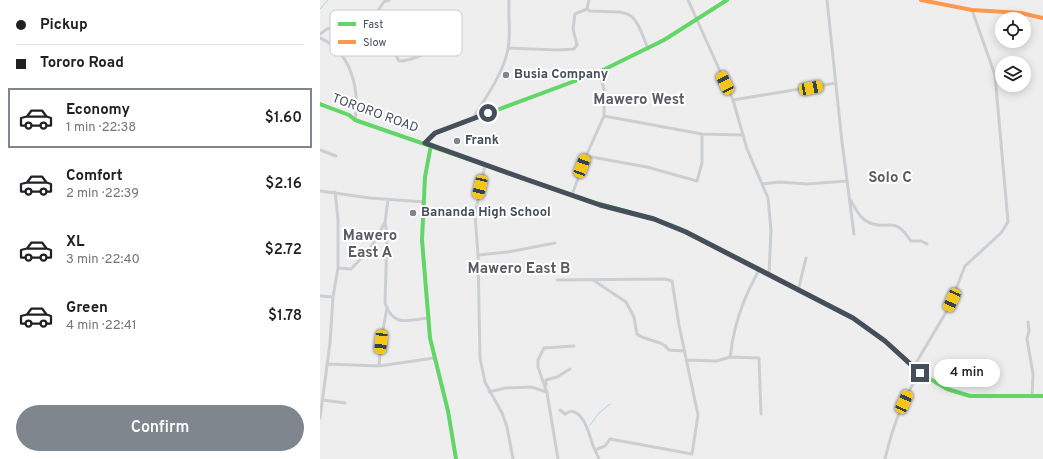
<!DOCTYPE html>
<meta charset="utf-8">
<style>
:root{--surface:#fff;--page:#f2f2f2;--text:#202124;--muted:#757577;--line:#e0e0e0;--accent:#80868e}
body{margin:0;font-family:Overpass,sans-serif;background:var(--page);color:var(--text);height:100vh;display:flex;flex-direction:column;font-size:15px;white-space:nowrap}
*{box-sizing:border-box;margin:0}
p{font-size:13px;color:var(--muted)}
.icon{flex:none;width:22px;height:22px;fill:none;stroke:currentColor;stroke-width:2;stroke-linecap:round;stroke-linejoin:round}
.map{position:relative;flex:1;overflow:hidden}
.details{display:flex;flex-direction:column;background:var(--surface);width:320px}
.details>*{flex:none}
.hud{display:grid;align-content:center;height:88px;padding:0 16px;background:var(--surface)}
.controls{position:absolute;left:675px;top:12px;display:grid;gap:8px}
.controls a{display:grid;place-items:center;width:36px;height:36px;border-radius:50%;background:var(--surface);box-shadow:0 2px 10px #0003;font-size:20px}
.end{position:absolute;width:18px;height:18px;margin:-9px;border:5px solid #454e5b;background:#fff;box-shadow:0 0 0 2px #fff}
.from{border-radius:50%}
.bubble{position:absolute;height:28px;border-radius:14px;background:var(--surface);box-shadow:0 2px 10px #0003;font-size:13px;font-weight:600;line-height:28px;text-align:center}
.car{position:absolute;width:12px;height:24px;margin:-12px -6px;border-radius:5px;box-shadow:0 0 3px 1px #0007;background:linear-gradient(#f5c518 24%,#345 0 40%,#f5c518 0 76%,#345 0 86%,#f5c518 0)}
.hud b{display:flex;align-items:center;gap:14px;height:38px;font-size:15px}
.hud b+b{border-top:1px solid var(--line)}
.hud i{width:10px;height:10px;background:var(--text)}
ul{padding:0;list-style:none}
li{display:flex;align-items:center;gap:12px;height:60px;margin:0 8px 6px;padding:0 8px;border:2px solid transparent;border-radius:0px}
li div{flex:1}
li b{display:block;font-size:15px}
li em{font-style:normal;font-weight:600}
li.selected{border-color:var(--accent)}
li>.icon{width:36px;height:36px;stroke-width:1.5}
.button{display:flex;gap:8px;margin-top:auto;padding:8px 16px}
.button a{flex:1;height:46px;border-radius:24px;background:var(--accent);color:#fff;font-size:16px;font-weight:600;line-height:46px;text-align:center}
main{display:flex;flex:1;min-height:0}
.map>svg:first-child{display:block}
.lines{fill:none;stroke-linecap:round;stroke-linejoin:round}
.stream{stroke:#a6d3ed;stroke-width:1}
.street{stroke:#cccfd2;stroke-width:3}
.fast{stroke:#63d668;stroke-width:4}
.slow{stroke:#ff974d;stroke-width:4}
.route{stroke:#454e5b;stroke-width:5}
.poi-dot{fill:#80868e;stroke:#fff;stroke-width:1.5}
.labels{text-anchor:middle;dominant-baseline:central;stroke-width:4;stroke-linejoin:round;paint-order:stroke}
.poi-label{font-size:13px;font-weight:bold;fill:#454e5b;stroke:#fff;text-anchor:start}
.street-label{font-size:13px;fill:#454e5b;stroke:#fff}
.quarter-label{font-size:15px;font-weight:bold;fill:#5a5c62;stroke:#fff}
.key{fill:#fff;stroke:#c7cace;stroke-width:1}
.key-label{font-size:11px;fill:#454e5b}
</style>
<main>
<section class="details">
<div class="hud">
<b><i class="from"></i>Pickup</b>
<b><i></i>Tororo Road</b>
</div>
<ul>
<li class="selected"><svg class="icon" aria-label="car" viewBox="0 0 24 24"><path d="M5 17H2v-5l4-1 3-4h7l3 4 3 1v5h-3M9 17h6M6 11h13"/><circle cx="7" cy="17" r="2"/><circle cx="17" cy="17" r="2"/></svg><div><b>Economy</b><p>1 min · 22:38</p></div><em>$1.60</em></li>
<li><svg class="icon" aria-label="car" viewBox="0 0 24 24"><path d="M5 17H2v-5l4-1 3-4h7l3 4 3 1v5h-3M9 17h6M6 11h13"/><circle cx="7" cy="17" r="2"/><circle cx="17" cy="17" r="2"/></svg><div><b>Comfort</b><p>2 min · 22:39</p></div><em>$2.16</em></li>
<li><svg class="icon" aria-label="car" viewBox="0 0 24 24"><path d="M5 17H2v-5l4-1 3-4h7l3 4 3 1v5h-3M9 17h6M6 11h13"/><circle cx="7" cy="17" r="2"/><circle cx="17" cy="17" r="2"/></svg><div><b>XL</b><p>3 min · 22:40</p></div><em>$2.72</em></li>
<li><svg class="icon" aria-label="car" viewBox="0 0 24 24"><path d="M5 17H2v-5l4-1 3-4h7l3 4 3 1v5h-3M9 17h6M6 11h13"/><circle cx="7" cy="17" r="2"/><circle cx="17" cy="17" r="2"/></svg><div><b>Green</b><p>4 min · 22:41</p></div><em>$1.78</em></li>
</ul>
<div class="button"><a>Confirm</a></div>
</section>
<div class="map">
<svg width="723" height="459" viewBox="0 0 723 459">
<rect width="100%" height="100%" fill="#efeeee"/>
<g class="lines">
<path class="stream" d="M0 9 8 0
M270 425 278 414 290 404"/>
<path class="street" d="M269 0 267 9 270 11C312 13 312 6 328 49
M368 0 413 100 427 149 448 198 451 230 449 275
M507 0 522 142 534 234
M54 16 64 2 69 0
M13 27V32L20 52
M0 34 7 29 54 16 79 61C93 62 105 50 119 51
M0 38C31 51 40 90 35 120
M188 48 237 50 254 49 257 45 253 29 255 14 267 9
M279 72 284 89V116
M413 100 516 83
M153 118C166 97 183 74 188 49 191 34 188 16 189 0
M0 150 16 156
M266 156 327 167 377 181 382 163V134
M165 165 155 215 158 255 160 358 165 382 182 413 187 427 193 459
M443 184 459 182 487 184 527 181
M0 191 50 198 105 202
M252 195 266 156 284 116 382 134 422 135
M530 199C537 212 542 223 558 225 563 226 571 224 576 226 583 228 587 236 591 241H601L607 244
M65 222 67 236 65 303C74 328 87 320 109 318
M158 255 188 252 235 243
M18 268 31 269 50 249 58 235 65 222 68 200
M237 280 345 279 352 281 359 325 378 415 372 454 290 439 285 446 275 450 279 459
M273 280 306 302 314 317 317 334C327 342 341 339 349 350L365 351
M478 291 486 258
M0 296 13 297
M708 322 709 331 707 339 713 374 712 396
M410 357 439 358 441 414
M366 360 397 361 410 357C412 351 411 345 413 339 417 316 428 290 439 270
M7 364 59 366 114 358
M59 366 61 342 67 307
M593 368 628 309 645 266 681 233 688 222 675 75 652 10
M226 385V380L237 377 250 369
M169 392 185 388 211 387 227 392
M3 400 25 403
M240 410 245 414 251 411C267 414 269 438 275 450
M0 418 10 343 13 297 18 268V219L15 192
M238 459 227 393 218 367V360L224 348 254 346
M565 459C572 429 582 399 600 373"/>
<path class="fast" d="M0 104 29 115 35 120 272 202 334 219 358 228 443 271
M105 143 112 135 121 131 279 72 344 40 407 0
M111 145 105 177 102 240 110 338 128 411 136 459
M605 376 627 389 650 396H723"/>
<path class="slow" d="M601 0 652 10 701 13 723 18
M443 271 533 318 565 341 605 376"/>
</g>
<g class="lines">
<path class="route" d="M168 113 115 133 105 143 208 180 280 205 334 219 366 232 533 318 565 341 600 373"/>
</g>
<g class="poi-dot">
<circle cx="186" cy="75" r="4"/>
<circle cx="137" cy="141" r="4"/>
<circle cx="93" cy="213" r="4"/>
</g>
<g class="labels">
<g class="poi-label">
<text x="194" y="75">Busia Company</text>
<text x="145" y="141">Frank</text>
<text x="101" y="213">Bananda High School</text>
</g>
<g class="street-label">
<text transform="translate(55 114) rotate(20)">TORORO ROAD</text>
</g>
<g class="quarter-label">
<text x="319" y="100">Mawero West</text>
<text x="570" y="178">Solo C</text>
<text x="50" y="236">Mawero<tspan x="50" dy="17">East A</tspan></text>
<text x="199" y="269">Mawero East B</text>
</g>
</g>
<rect x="10" y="10" width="132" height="46" rx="6" class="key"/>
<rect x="18" y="22" width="18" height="4" fill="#63d668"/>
<rect x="18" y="40" width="18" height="4" fill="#ff974d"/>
<g class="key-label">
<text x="43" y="28">Fast</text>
<text x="43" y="46">Slow</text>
</g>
</svg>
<div class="controls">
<a><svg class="icon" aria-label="locate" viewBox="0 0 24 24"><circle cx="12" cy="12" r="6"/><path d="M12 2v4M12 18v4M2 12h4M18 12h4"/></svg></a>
<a><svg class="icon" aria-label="layers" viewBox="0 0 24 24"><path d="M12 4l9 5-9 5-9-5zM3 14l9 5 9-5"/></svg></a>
</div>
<i class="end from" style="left:168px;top:113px"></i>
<i class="end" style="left:600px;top:373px"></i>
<div class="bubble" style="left:614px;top:359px;width:66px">4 min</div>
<i class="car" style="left:405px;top:83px;rotate:334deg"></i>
<i class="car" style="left:491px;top:88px;rotate:79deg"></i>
<i class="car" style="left:262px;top:166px;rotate:20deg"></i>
<i class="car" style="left:160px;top:187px;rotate:193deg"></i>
<i class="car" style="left:632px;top:300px;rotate:204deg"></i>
<i class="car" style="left:61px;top:342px;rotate:186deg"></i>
<i class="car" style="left:584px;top:402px;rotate:24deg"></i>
</div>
</main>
